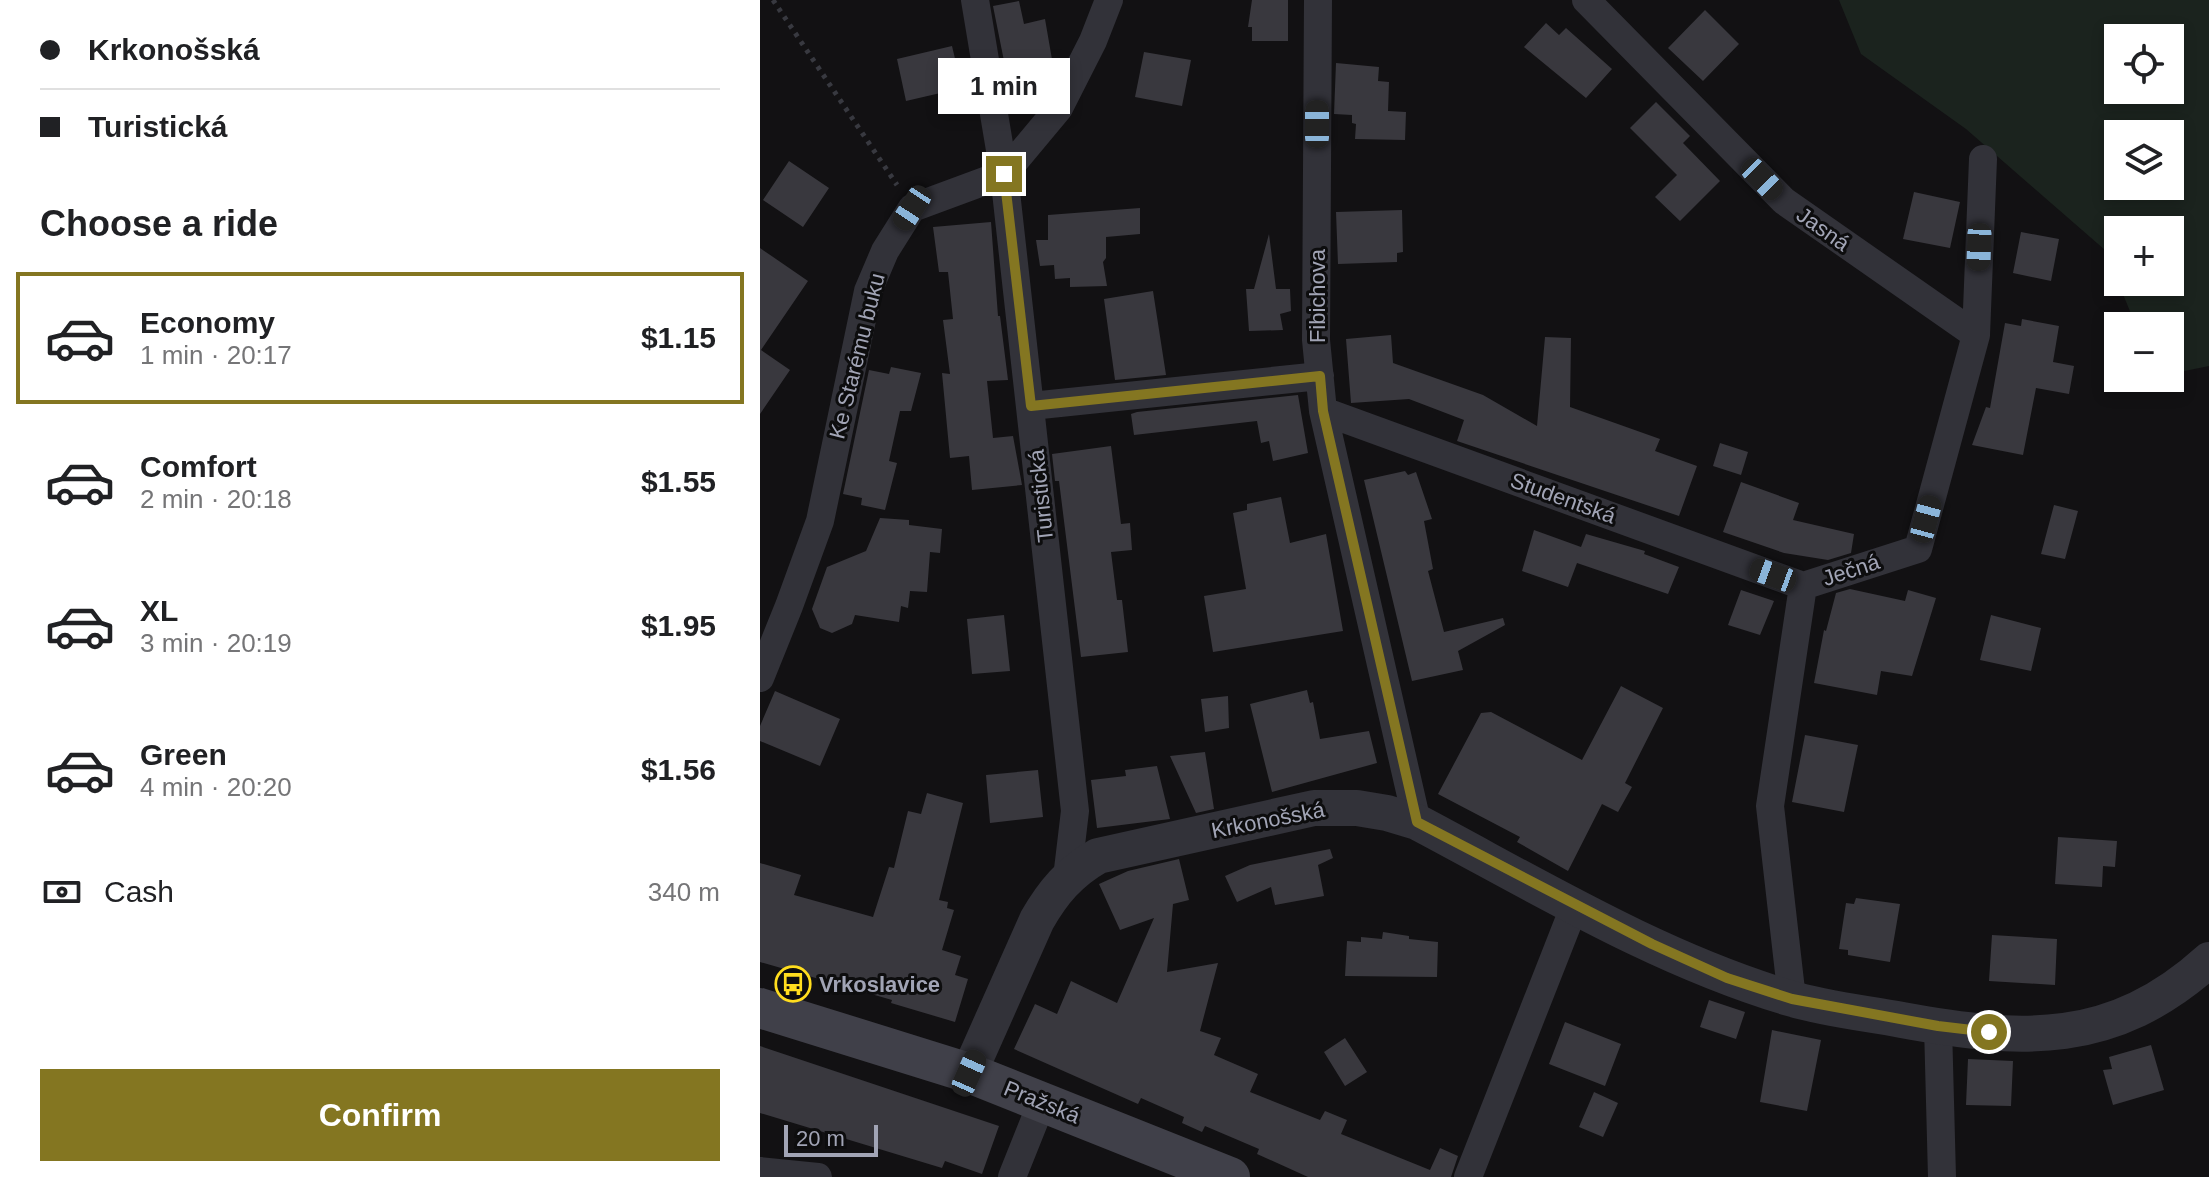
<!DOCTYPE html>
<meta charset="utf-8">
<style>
:root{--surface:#fff;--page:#f2f2f2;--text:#202124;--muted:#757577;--line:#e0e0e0;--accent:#847621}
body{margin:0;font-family:Arial,sans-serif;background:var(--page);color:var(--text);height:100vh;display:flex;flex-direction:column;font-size:30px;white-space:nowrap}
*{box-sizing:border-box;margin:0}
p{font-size:26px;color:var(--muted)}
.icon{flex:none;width:44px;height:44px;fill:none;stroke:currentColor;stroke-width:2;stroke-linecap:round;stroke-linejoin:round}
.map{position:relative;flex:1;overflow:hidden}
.details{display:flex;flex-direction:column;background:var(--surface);width:760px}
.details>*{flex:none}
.hud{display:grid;align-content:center;height:176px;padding:0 40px;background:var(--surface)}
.tools{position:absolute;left:1344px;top:24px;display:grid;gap:16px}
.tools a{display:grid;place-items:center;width:80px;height:80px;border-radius:0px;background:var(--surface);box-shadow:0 4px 12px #0003;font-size:40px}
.scale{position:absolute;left:24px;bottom:20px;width:94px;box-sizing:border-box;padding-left:8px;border:4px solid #a1a4b5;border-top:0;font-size:22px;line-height:28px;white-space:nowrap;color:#a1a4b5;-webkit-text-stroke:6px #0d0d0e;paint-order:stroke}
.end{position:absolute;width:36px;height:36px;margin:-18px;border:10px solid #847621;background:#fff;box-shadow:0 0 0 4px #fff}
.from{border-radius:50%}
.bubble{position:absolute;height:56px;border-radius:0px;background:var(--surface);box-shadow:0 4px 12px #0003;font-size:26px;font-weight:800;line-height:56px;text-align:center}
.car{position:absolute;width:24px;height:48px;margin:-24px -12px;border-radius:10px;box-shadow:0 0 6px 2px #0007;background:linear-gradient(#222 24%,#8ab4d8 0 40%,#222 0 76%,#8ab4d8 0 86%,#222 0)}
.hud b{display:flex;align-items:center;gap:28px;height:76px;font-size:30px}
.hud b+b{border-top:2px solid var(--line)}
.hud i{width:20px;height:20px;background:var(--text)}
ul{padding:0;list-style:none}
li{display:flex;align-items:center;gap:24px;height:132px;margin:0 16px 12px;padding:0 24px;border:4px solid transparent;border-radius:0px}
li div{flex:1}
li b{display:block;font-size:30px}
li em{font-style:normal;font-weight:800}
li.selected{border-color:var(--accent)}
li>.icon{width:72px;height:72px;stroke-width:1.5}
h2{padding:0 40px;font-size:36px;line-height:96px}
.pay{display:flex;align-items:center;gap:20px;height:88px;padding:0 40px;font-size:30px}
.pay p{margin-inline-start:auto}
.action{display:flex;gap:16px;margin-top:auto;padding:16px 40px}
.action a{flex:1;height:92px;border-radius:0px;background:var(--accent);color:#fff;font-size:32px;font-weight:800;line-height:92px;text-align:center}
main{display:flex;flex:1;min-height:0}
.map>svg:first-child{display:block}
.green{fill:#1b231e;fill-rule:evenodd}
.building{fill:#39383e}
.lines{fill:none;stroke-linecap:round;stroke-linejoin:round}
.path{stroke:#383940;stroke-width:5;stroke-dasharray:4 6;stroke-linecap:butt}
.minor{stroke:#323239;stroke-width:28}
.tertiary{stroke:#323239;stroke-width:36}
.secondary{stroke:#404049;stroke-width:40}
.route{stroke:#847621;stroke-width:10}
.labels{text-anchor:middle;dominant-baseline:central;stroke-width:6;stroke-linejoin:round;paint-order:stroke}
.street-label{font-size:22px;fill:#a1a4b5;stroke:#0d0d0e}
.poi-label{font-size:22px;font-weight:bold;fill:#a1a4b5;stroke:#0d0d0e;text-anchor:start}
</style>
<main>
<section class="details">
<div class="hud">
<b><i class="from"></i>Krkonošská</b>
<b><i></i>Turistická</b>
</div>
<h2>Choose a ride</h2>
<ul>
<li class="selected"><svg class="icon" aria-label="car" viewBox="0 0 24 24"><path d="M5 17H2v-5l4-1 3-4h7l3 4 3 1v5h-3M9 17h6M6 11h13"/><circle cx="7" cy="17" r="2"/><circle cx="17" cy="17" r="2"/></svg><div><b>Economy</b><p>1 min · 20:17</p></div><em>$1.15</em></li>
<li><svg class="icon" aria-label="car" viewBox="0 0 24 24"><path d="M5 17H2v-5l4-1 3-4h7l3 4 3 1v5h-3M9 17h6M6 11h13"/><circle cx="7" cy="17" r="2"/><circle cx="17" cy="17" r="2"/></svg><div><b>Comfort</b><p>2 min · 20:18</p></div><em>$1.55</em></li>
<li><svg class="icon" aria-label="car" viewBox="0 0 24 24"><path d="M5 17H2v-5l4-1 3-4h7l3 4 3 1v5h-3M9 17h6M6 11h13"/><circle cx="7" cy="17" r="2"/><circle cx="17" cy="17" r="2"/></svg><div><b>XL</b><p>3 min · 20:19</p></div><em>$1.95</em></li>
<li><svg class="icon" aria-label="car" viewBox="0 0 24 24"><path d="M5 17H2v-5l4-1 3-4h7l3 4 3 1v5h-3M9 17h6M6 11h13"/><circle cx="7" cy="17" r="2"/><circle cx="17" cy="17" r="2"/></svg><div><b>Green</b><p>4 min · 20:20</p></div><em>$1.56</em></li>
</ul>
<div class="pay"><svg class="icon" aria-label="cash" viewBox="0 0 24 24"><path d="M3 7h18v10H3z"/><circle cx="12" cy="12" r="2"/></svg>Cash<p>340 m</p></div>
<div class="action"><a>Confirm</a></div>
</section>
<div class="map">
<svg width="1449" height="1177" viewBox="0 0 1449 1177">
<rect width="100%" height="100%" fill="#121113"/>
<path class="green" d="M1079 0H1449V366L1410 374V326H1376L1345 250 1206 129 1101 54ZM1358 38H1410V90H1358ZM1358 134H1410V186H1358ZM1358 230H1410V282H1358Z"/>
<path class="building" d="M492 0H528V41H492V27H488Z
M259 1 264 24 285 19 294 71 248 81 233 6Z
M945 10 979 44 943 81 908 48Z
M786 23 799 35 806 28 852 69 826 98 764 47Z
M192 46 202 88 146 101 137 59Z
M384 52 431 60 422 106 375 97Z
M576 63 619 67 618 81 629 82 628 111 646 112 645 140 595 139 596 124 592 123V115L574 114Z
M896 102 930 136 923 143 960 181 920 221 895 197 917 175 870 128Z
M29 161 69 188 43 227 3 200Z
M1154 192 1200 202 1190 248 1143 239Z
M380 208V234L346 237V258L343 262 347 286 310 287V278L295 279 294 265 280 266 276 240H288V215Z
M642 210 643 252 637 253V262L578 264 576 212Z
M231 222 238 316H240L248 380 227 381 233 438 253 436 262 485 212 490 209 456 190 458 182 373 190 374 183 320 193 319 188 272H179L173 227Z
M1261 232 1299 239 1291 281 1253 273Z
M509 234 516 289H530L531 311 520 314 523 330 489 331 486 289H494Z
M0 248 48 281 1 350 30 370 0 414Z
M393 291 406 375 355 380 344 299Z
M1262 319 1299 326 1293 362 1314 366 1309 394 1276 388 1263 455 1212 445 1226 407 1230 408 1245 323 1261 326Z
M631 335 633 363 723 395 777 426 785 337 811 338 810 407 900 439 895 451 937 466 919 516 697 441 704 420 649 399 591 403 586 339Z
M131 367 161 373 151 411H140L129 461 137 463 125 510 101 505 102 498 83 494 109 370 129 374Z
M538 395 548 453 513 461 509 441 501 443 497 421 374 435 371 414 377 412Z
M960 443 988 452 981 475 953 466Z
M351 446 361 524 370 523 372 550 351 552 357 600H362L368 652 321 657 299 481H295L292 454Z
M645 471 648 475 656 472 672 519 664 521 673 569 668 571 684 632 743 618 745 625 698 651 703 670 652 681 604 480Z
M981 482 1039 503 1033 520 1094 534 1091 553 1068 560 1024 553 963 532Z
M521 497 530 543 566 534 583 631 453 652 444 596 486 589 473 513 487 510V504Z
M1294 505 1318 511 1305 559 1281 554Z
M120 518 149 520V525L182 529 180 553 170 552 167 592 150 591 148 608 141 606 139 622 95 615 92 624 72 633 60 628 52 609 67 567 106 551Z
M774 530 821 547 826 534 885 551 884 554 919 567 908 594 817 563 808 587 762 571Z
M1090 589 1145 601 1148 590 1176 598 1152 676 1121 671 1117 695 1054 683 1064 630 1066 631 1076 593Z
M981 590 1014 601 1000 635 968 625Z
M244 615 250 671 212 674 207 619Z
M1231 615 1281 628 1271 671 1220 660Z
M861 686 903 708 865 783 872 787 858 812 842 804 808 871 757 842 760 837 678 794 721 713 731 712 822 760Z
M547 690 550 703 553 702 560 739 609 731 617 763 512 792 490 704Z
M15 691 80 719 60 766 0 741V726Z
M468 696 469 728 445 732 441 699Z
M1045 735 1098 745 1084 812 1032 802Z
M445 752 454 809 436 813 410 756Z
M397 766 410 819 337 828 331 780 366 776 365 770Z
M278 770 283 817 230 823 226 775Z
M167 793 203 803 179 900 188 902 187 908 194 910 182 950 201 956 195 975 208 979 195 1022 131 1003 132 1000 0 962V863L41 875 34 895 113 917 129 867 134 868 148 811 161 814Z
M1298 837 1357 841 1355 867 1343 866 1342 887 1295 884Z
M570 849 573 858 558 865 564 896 515 905 511 887 477 902 465 876 490 865Z
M419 859 429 900 413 904 407 972 458 963 440 1031 461 1038 454 1055 498 1074 490 1092 560 1120 565 1111 587 1120 581 1134 670 1170 680 1148 698 1156 691 1177H548L497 1154 499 1149 445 1126 442 1132 422 1123 424 1117 381 1098 378 1104 254 1049 275 1004 297 1014 311 981 357 1003 394 918 360 930 339 884 368 871Z
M1096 898 1140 904 1130 962 1088 955V950L1079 949 1086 903 1094 904Z
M623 932 649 936V939L678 942 677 977 585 976 587 941 601 942V937L622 939Z
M1232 935 1297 939 1295 985 1229 981Z
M949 1000 985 1012 976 1039 940 1027Z
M805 1022 861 1044 845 1086 789 1064Z
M1012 1030 1061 1040 1047 1111 1000 1102Z
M585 1038 607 1072 585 1086 564 1052Z
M1391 1045 1404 1090 1353 1105 1343 1070 1352 1069 1349 1057Z
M0 1046 239 1126 222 1174 185 1161 182 1168 0 1113Z
M1208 1059 1253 1061 1251 1106 1206 1105Z
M834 1092 858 1103 843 1137 819 1127Z"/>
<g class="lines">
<path class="path" d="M13 0 137 185"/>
<path class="minor" d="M215 0 244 174 315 811 307 878
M558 0 556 340 563 411 657 822
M826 0 1024 201 1216 335
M271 406 560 376
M563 411 1043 586
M1043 586 1158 549 1216 335 1223 159
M0 678 29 606 60 521 108 291 125 251 152 208 244 174 299 108 333 41 349 0
M1032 999 1010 806 1043 586
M1178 1026 1182 1177
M0 1171 58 1177
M252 1177 282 1102
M708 1177 815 905"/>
<path class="tertiary" d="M209 1073 277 920C293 892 310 872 338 856L554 808H597L627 813 657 822C778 886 898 959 1029 998 1065 1009 1105 1013 1142 1020 1262 1042 1353 1047 1449 960"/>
<path class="secondary" d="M0 1008 209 1073 470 1177"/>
</g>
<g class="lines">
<path class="route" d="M244 174 271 406 560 376 563 411 657 822 892 944 967 978 1032 999 1178 1026 1229 1032"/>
</g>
<defs>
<symbol id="bus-ring" viewBox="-11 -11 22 22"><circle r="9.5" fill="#0d0d0e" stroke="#ffdd1e" stroke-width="1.5"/><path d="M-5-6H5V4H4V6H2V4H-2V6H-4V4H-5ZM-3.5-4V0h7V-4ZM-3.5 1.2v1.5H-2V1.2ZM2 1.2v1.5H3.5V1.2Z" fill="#ffdd1e"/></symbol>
</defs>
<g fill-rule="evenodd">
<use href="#bus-ring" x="13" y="964" width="40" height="40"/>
</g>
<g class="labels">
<g class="street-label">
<text transform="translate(1063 229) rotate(35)">Jasná</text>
<text transform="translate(557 296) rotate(-90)">Fibichova</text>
<text transform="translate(97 356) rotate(-76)">Ke Starému buku</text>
<text transform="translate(281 496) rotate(-96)">Turistická</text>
<text transform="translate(803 498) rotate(20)">Studentská</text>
<text transform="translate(1091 570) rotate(-18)">Ječná</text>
<text transform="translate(508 820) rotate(-11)">Krkonošská</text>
<text transform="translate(282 1102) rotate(22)">Pražská</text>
</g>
<g class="poi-label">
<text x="59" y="984">Vrkoslavice</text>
</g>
</g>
</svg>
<div class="tools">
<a><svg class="icon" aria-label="locate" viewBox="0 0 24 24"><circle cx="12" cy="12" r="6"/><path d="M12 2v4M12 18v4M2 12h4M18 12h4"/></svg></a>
<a><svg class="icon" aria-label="layers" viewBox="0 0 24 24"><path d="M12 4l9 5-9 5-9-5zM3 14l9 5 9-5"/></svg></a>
<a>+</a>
<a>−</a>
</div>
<div class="scale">20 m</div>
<i class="end from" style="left:1229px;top:1032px"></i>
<i class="end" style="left:244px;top:174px"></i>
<div class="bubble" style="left:178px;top:58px;width:132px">1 min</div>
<i class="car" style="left:557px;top:124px;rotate:0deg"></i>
<i class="car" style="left:1002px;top:179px;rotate:136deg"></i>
<i class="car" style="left:152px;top:208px;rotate:213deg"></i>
<i class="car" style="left:1219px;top:247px;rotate:182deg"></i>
<i class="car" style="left:1166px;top:519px;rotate:15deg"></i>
<i class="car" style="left:1013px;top:575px;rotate:290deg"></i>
<i class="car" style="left:209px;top:1073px;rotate:24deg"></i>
</div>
</main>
